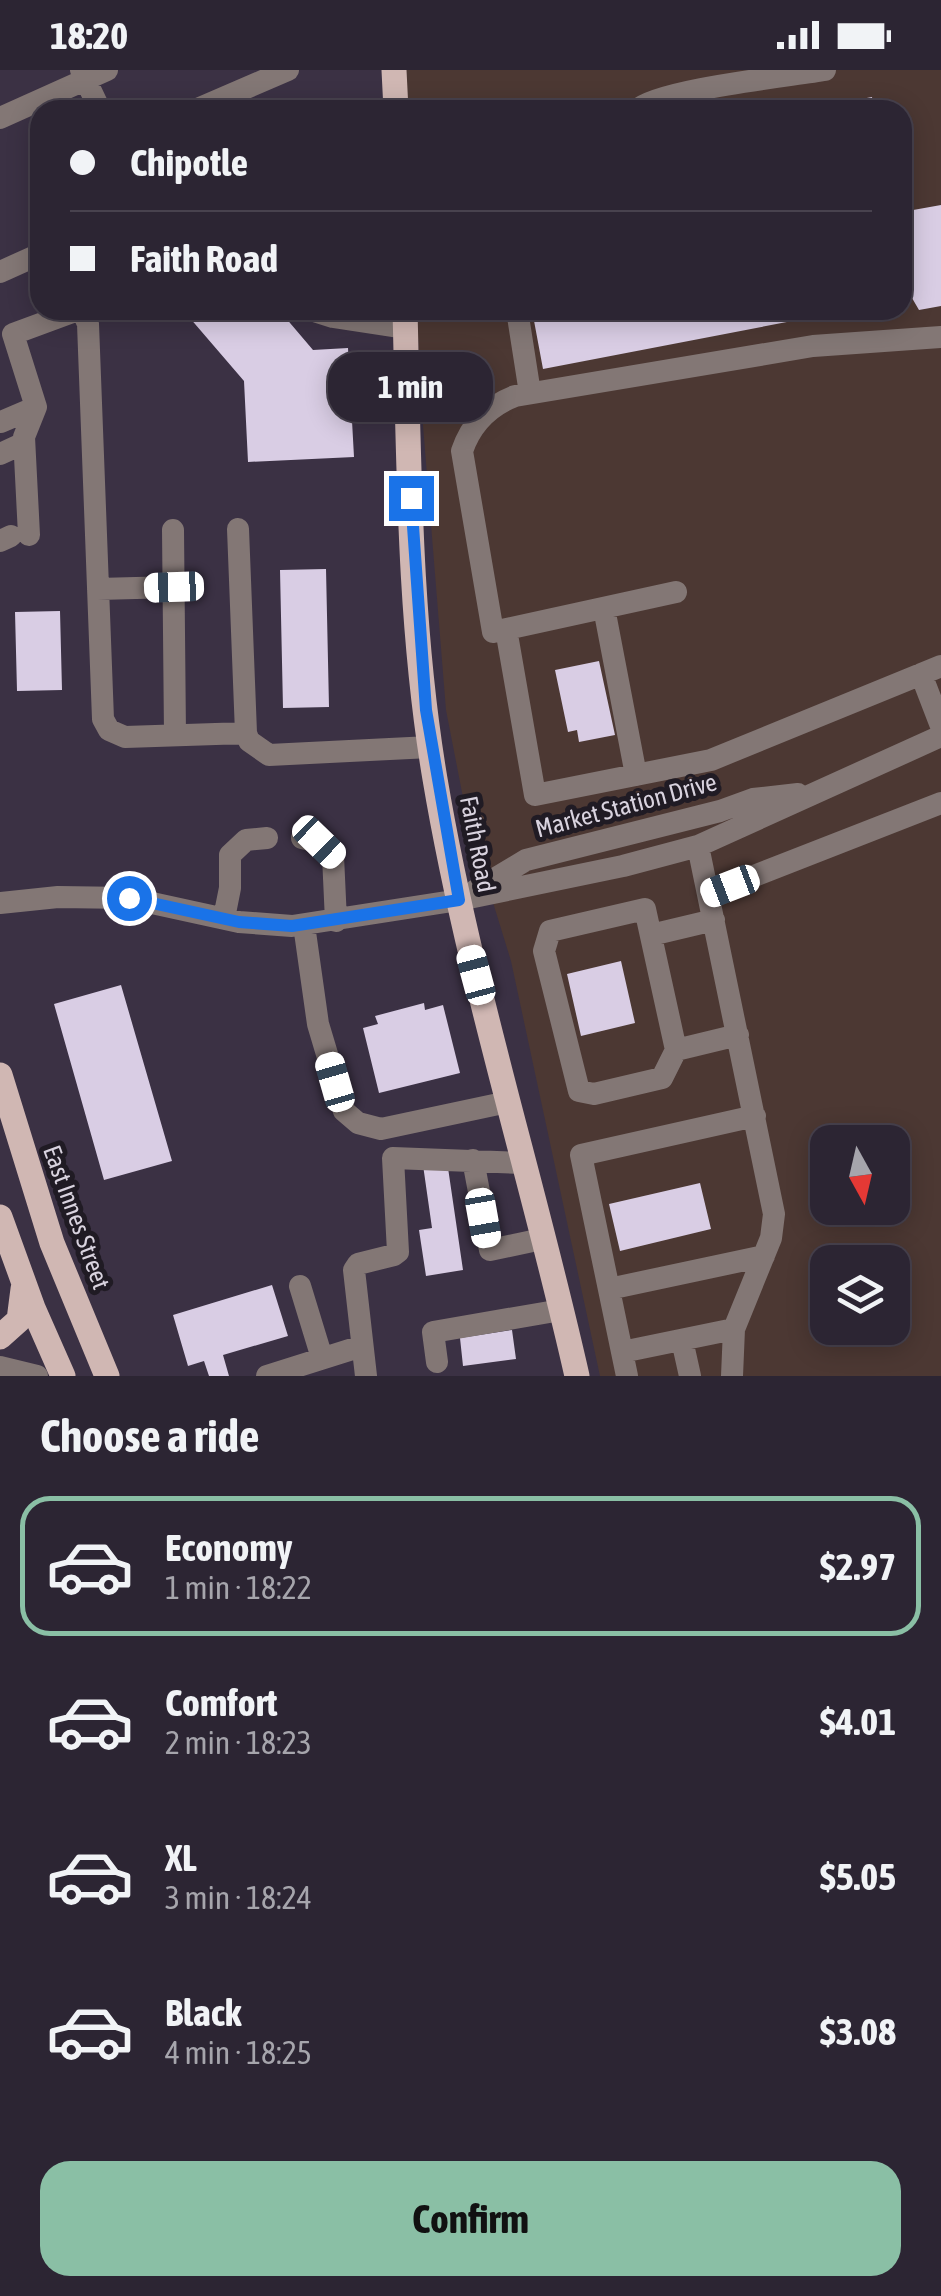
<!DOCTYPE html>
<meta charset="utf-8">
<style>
:root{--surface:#2c2533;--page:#38313f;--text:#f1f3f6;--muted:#a6a5ac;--line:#48424e;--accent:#8abfa5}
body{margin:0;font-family:"Asap Condensed",sans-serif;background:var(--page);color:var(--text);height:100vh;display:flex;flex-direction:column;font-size:38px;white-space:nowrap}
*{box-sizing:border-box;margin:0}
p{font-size:32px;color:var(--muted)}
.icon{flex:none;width:55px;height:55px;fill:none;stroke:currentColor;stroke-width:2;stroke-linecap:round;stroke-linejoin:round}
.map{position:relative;height:1306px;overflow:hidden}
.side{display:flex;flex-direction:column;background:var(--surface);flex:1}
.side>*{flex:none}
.hud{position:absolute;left:30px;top:30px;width:882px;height:220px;border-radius:30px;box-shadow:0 5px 25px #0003,0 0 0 2px var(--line);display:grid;align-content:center;height:220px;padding:0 40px;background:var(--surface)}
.needle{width:65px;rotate:172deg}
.tools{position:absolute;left:810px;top:1055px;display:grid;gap:20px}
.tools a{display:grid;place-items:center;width:100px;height:100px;border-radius:20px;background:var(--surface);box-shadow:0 5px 25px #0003,0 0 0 2px var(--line);font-size:50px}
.end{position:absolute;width:45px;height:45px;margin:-22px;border:12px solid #1a73e8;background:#fff;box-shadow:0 0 0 5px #fff}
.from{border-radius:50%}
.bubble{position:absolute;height:70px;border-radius:30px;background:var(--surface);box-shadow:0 5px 25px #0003,0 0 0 2px var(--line);font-size:32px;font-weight:700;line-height:70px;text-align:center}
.car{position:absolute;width:30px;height:60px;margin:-30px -15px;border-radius:12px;box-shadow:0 0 8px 2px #0007;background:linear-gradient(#fff 24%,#345 0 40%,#fff 0 76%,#345 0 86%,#fff 0)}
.hud b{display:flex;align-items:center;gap:35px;height:95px;font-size:38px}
.hud b+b{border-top:2px solid var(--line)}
.hud i{width:25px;height:25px;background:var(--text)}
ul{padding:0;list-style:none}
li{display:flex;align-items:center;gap:30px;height:140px;margin:0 20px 15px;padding:0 20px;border:5px solid transparent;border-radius:30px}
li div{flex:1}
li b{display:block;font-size:38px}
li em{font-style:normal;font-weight:700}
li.selected{border-color:var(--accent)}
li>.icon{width:90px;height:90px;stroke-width:1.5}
h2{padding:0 40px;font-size:45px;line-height:120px}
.primary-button{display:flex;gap:20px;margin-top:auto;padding:20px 40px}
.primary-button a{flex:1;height:115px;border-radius:30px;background:var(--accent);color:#111;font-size:40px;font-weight:700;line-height:115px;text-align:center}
.status{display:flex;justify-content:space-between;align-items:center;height:70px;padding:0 50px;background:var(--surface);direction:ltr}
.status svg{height:28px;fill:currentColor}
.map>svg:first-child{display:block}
.commercial{fill:#4c3833;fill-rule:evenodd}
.building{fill:#d9cde4}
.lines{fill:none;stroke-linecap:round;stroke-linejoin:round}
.minor{stroke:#837775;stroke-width:22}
.major{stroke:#d0b7b3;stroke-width:25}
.route{stroke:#1a73e8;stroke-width:12}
.labels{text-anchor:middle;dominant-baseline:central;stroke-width:10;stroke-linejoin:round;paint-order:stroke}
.street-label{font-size:25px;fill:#d9d3df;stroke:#201b24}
</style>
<div class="status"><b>18:20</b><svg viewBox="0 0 49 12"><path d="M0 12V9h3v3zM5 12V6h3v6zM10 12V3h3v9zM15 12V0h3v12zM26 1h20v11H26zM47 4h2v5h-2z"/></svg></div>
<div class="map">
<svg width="941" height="1306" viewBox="0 0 941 1306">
<rect width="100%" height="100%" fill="#3b3144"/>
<path class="commercial" d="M406 0H941V1306H600L511 891 467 748 446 640 420 318 417 240H902V40H408ZM828 1072H892V1138H828ZM828 1192H892V1258H828Z"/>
<path class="building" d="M872 27 874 40H814V38Z
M941 135V236L919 240 912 228 902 230V142Z
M183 240H279L313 280 348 278 354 387 248 392 244 311Z
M532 240H839V242L543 299Z
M326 499 329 637 283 638 280 500Z
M60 541 62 620 17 621 15 542Z
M599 591 615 665 579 672 577 660 568 662 555 600Z
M621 891 635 953 581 966 567 904Z
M121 915 172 1091 104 1110 54 934Z
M424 933 425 940 443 935 460 1003 379 1023 363 958 378 954 375 946Z
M447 1091 463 1200 426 1206 419 1160 432 1158 423 1095Z
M700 1113 711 1159 620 1181 609 1134Z
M272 1215 288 1266 223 1285 229 1306H209L204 1291 188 1296 173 1245Z
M512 1260 516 1289 463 1296 460 1268Z"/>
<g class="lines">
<path class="minor" d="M81 0 100 40
M195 40 288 0
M637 40C656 20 791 6 825 0
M0 48 107 0
M0 202 40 184
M82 240 88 254 103 649 109 660 125 667 246 663
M311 240 333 247 405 258
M517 240 530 323
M1 352 36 337
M0 384 24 373
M238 459 246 663 249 671 269 685 430 677
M173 460 175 665
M29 465 24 367 36 337 13 264 78 240
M0 471 11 466
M98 519 174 517
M676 522 493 562 462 381C471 354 489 336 515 326L813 276 941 267
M604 538 636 705
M506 559 535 725 711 690 941 596
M921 604 941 656
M302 768 319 772 333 786 336 851
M698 776 774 1144 771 1168 734 1259 732 1306
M476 820 526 790 720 741 753 729 798 724
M708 824 941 733
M0 833 58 827 129 828 239 852 292 856 459 830 623 796 698 776 941 666
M224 848 230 818V785L246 770 267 768
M304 855 318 954 344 1041 358 1053 381 1059 508 1032
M651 865 714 850
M676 980 645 839 550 861 544 881 579 1021 594 1024 662 1008 676 980 738 965
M473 1090 490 1180 542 1169
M300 1216 322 1288
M609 1219 764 1186
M682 1270 690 1306
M622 1282 734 1259
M437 1292 433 1262 561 1240
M0 1297 37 1306
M267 1306 362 1276
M366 1306 354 1200 358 1194 394 1185 398 1182 393 1088 523 1093
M627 1306 581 1085 755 1046"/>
<path class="major" d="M394 0 396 40
M405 240C409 396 409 555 435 709 469 911 532 1106 577 1306
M0 1005 52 1173 107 1306
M0 1147 33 1238 63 1306
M0 1267 19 1250 23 1219"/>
</g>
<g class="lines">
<path class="route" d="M129 828 239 852 292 856 459 830 426 640 411 428"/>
</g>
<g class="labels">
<g class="street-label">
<text transform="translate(626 735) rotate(-15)">Market Station Drive</text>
<text transform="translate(478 774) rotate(79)">Faith Road</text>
<text transform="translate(77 1147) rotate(70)">East Innes Street</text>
</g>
</g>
</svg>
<div class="tools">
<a><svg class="needle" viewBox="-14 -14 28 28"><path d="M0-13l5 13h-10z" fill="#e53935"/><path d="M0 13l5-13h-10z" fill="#a6a5ac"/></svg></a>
<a><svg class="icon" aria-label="layers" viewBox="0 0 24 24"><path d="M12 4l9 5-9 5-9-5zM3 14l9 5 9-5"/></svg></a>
</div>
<i class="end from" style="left:129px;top:828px"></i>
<i class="end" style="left:411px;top:428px"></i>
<div class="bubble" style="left:328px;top:282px;width:165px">1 min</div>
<i class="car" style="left:174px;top:517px;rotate:268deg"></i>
<i class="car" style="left:319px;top:772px;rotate:134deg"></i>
<i class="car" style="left:730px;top:816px;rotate:249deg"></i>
<i class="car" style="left:476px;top:905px;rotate:345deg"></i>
<i class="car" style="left:335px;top:1012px;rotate:344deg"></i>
<i class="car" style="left:483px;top:1148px;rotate:170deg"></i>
<div class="hud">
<b><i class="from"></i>Chipotle</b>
<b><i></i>Faith Road</b>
</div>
</div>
<section class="side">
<h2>Choose a ride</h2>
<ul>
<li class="selected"><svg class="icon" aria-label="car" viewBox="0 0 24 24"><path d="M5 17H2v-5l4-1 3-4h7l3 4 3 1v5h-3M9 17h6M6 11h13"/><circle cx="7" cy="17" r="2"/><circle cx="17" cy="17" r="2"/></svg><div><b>Economy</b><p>1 min · 18:22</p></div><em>$2.97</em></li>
<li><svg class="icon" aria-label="car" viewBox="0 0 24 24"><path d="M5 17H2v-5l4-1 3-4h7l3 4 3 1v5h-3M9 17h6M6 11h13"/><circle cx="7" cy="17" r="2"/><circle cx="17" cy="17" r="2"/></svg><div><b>Comfort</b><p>2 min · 18:23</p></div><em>$4.01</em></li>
<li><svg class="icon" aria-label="car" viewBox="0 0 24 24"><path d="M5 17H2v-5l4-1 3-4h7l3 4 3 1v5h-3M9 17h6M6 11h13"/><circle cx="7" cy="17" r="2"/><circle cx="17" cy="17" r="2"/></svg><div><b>XL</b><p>3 min · 18:24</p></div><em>$5.05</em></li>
<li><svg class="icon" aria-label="car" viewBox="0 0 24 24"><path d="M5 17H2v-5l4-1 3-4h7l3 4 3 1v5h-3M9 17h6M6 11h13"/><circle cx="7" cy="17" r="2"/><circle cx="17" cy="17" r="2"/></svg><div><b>Black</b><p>4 min · 18:25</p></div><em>$3.08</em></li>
</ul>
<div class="primary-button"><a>Confirm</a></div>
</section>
